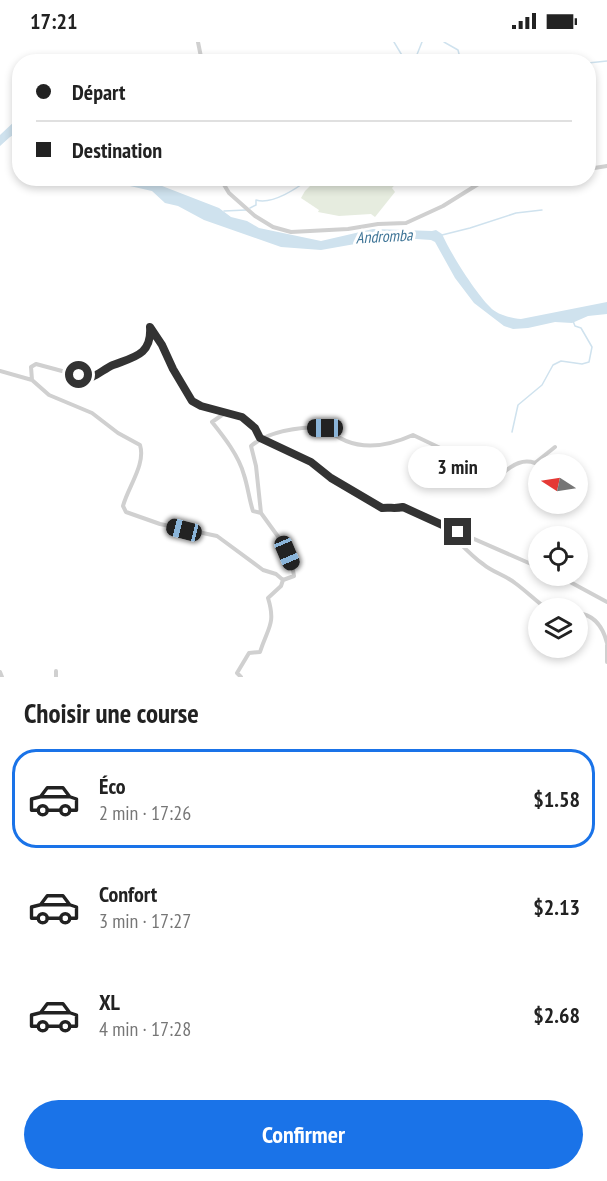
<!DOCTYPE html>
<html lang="fr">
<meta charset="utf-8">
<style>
:root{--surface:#fff;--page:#f6f6f6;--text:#222;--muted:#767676;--line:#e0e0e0;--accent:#1a73e8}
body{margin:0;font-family:"PT Sans Narrow",sans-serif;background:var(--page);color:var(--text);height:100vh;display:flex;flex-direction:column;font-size:22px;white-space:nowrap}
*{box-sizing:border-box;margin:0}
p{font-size:20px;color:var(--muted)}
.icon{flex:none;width:33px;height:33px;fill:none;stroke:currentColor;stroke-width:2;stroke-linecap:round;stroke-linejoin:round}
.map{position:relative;height:635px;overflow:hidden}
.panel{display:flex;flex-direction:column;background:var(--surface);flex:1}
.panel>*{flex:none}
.guide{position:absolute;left:12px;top:12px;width:584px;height:132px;border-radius:24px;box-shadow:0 3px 9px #0003;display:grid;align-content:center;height:132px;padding:0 24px;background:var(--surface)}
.needle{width:39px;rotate:282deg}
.buttons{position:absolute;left:528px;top:412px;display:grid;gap:12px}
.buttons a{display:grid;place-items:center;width:60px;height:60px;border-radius:50%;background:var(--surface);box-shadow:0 3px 9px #0003;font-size:30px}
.end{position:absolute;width:27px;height:27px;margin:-14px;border:8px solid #333;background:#fff;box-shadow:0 0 0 3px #fff}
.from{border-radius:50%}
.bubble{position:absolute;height:42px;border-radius:21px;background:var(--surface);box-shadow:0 3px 9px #0003;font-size:20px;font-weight:600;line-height:42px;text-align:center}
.car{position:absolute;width:18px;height:36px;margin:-18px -9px;border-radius:8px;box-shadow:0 0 4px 2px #0007;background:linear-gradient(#222 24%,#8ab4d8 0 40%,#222 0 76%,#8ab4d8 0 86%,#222 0)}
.guide b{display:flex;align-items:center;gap:21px;height:57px;font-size:22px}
.guide b+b{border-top:2px solid var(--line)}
.guide i{width:15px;height:15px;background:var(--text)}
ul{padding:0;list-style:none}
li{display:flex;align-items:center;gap:18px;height:99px;margin:0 12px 9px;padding:0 12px;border:3px solid transparent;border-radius:24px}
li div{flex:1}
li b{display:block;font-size:22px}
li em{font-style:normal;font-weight:600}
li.current{border-color:var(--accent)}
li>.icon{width:54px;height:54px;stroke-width:1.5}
h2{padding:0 24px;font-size:27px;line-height:72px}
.action{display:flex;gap:12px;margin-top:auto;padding:12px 24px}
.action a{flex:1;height:69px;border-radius:36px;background:var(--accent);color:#fff;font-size:24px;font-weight:600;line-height:69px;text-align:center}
.status{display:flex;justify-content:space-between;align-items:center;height:42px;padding:0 30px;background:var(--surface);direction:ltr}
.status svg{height:16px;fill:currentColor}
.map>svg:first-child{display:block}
.green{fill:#e6ecdf}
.water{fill:#cfe2ee}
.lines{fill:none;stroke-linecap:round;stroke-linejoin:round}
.stream{stroke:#cfe2ee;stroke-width:1.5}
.minor{stroke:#d0d0d0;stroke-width:4}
.route{stroke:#333;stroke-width:8}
.labels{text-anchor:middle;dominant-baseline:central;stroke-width:6;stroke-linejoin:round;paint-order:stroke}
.water-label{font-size:16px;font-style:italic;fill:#3f7597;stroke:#fff}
</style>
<div class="status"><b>17:21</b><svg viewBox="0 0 49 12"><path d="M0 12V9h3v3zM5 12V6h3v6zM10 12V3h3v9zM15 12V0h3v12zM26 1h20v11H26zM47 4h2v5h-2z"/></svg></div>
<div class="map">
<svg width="607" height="635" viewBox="0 0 607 635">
<rect width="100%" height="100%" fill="#fff"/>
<path class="green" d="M317 137V136L400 137 392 146 395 150 375 175 371 172 339 174 318 170 319 168 301 156 305 149Z"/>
<path class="water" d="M17 77H19V90L10 95 0 104V93Z
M111 137H144L219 166 231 175 247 179 259 186 321 199 373 187 432 189 436 188 442 192C451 212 475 250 490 265 497 273 511 276 521 277L607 260V272L588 274 572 281 555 280 528 286 513 287 504 284 474 261 455 236 435 200 431 198 402 196 372 199 321 208 281 205 204 178 178 164 165 161 152 149 121 142Z"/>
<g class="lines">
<path class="stream" d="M394 0 406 20
M444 0 458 8 460 16 458 20
M414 20 422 0
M588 21 607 19
M250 166 256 163V158C273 163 297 146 311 136
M224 169 246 168
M442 193 470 186 516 171 542 168
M512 390 518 363 542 343 553 323 561 319 582 322 589 320 592 305 581 286 575 284 573 279"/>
<path class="minor" d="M198 0 202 20
M588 127 607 124
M220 136 229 151 255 174 273 185 291 190 348 187 378 182 406 181 443 164 488 136
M150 285 162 303 173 327 192 359 201 364 242 376 255 386 260 396 311 420 331 436 382 466C400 463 423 470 438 481 453 492 467 511 483 522 492 530 505 533 515 541 526 549 536 559 547 567
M0 329 32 338 49 353 92 371 118 391 140 403C146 422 128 445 123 464L126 470 160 482 217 494 263 528 276 532 283 538 281 544 268 556C276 582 268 585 260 610L249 611 237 631 241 635
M32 338 31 325 36 322 88 336C98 334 105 326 114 323 134 315 152 312 150 285
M225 371 212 380C224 395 239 414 244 433 248 445 249 457 253 469L261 471
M440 482 538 525
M559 534 607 560
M283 538 294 534 292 522 282 500 261 471 256 424 251 404C270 388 301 385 325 385 351 410 382 407 413 393L457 414 504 430C514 422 523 417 535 421L555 405
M578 571C594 573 603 585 607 601
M607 603V620
M0 630 2 635
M56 635V629"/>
</g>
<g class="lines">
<path class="route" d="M79 333 92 335C99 332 106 326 113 323 134 315 152 313 150 285L162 303 173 327 192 359 201 364 242 375 255 386 260 396 311 420 331 436 382 466C390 465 395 467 403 465L458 490"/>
</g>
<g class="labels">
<g class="water-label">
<text transform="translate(384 194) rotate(-3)">Andromba</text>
</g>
</g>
</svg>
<div class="buttons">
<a><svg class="needle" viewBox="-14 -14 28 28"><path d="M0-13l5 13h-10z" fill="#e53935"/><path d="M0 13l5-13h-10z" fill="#767676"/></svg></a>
<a><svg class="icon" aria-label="locate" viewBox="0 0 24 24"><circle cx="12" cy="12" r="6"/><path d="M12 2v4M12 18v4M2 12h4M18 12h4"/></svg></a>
<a><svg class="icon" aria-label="layers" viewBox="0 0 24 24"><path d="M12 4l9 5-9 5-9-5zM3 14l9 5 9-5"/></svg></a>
</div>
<i class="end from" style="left:79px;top:333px"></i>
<i class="end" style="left:458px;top:490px"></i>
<div class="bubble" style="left:408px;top:404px;width:99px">3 min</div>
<i class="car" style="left:325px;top:386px;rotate:270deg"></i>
<i class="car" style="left:184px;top:488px;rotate:284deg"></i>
<i class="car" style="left:287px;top:511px;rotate:157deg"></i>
<div class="guide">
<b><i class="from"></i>Départ</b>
<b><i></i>Destination</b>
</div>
</div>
<section class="panel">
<h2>Choisir une course</h2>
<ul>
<li class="current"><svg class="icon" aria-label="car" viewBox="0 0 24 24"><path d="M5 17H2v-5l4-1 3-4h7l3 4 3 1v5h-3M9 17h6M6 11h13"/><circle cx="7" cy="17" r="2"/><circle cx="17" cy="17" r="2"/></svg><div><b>Éco</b><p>2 min · 17:26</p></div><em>$1.58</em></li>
<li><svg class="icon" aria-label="car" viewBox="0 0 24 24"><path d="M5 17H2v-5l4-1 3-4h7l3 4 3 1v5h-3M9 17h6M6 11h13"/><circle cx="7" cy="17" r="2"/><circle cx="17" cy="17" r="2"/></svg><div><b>Confort</b><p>3 min · 17:27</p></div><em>$2.13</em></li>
<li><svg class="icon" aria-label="car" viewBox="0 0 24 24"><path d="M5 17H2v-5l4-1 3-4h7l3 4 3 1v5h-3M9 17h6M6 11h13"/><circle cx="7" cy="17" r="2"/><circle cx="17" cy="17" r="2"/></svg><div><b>XL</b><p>4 min · 17:28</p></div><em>$2.68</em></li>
</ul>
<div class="action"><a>Confirmer</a></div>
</section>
